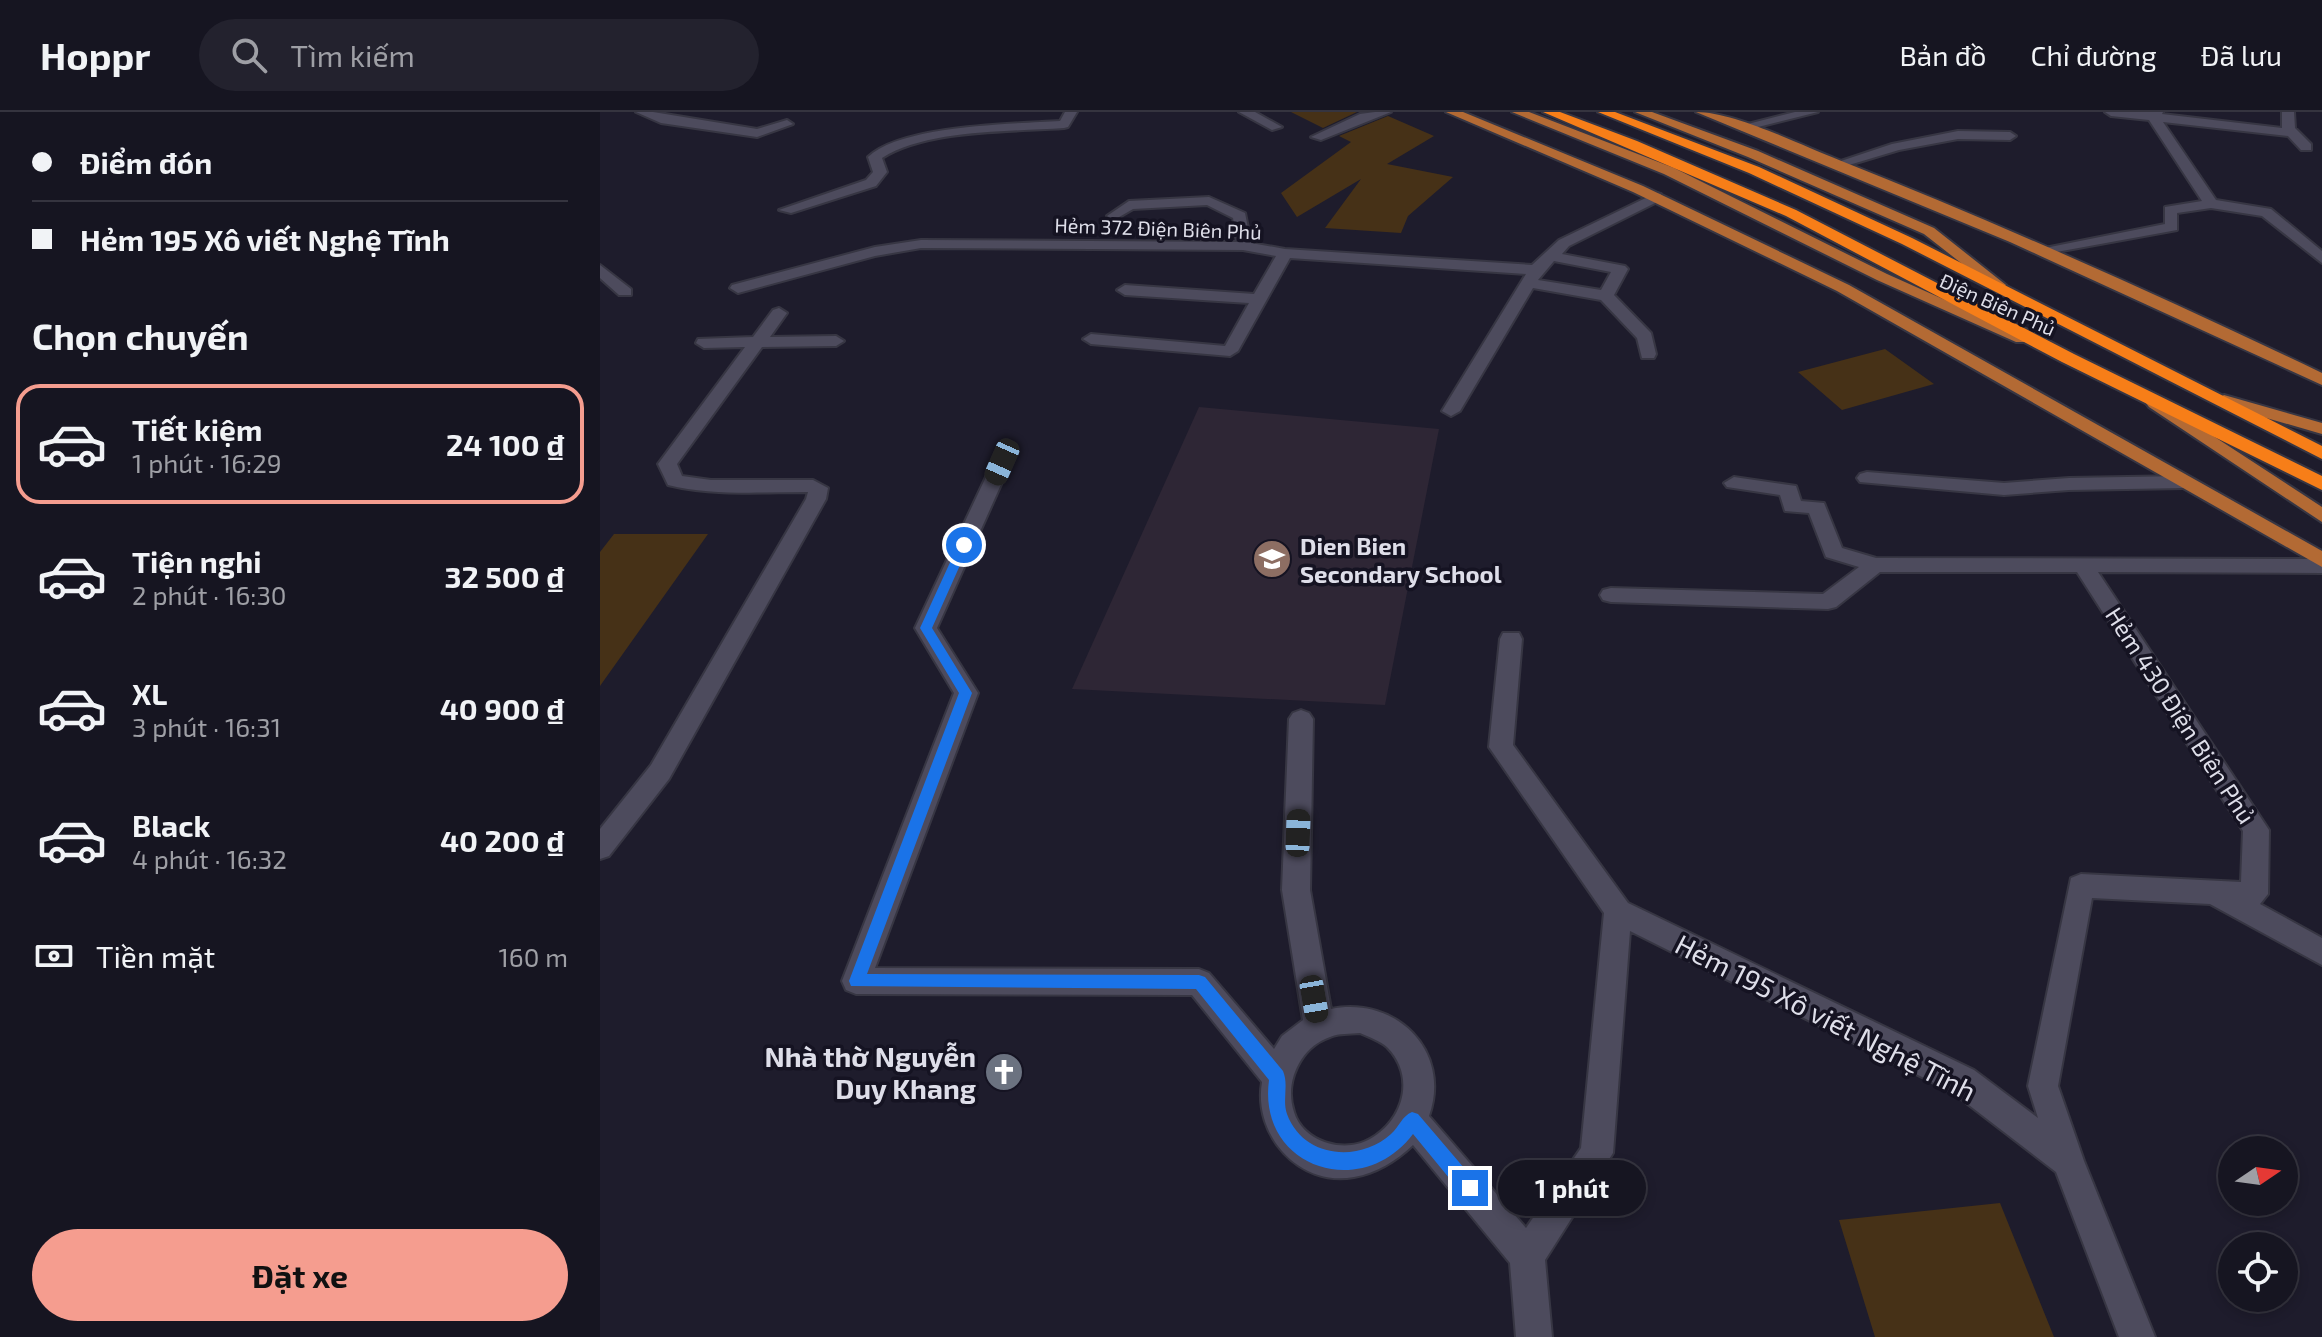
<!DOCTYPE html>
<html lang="vi">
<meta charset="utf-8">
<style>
:root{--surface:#161521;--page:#23222e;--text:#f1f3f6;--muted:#9e9fa5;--line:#35343f;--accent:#f59d8f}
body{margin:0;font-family:"Exo 2",sans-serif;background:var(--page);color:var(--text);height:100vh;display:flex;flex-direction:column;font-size:30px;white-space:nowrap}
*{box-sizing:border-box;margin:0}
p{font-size:26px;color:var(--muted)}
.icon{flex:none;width:44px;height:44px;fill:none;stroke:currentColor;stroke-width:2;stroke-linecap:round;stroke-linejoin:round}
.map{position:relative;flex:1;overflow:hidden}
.side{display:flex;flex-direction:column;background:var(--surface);width:600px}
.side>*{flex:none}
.banner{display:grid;align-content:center;height:176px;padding:0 32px;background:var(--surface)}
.needle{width:52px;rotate:77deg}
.buttons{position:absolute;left:1618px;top:1024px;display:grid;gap:16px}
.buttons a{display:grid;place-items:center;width:80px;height:80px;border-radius:50%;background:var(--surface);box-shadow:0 4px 12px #0003,0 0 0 2px var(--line);font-size:40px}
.end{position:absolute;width:36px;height:36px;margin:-18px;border:10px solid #1a73e8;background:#fff;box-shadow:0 0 0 4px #fff}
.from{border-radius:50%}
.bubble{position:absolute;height:56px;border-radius:28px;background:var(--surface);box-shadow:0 4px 12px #0003,0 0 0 2px var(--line);font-size:26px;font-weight:700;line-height:56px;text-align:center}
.car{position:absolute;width:24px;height:48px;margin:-24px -12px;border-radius:10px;box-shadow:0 0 6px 2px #0007;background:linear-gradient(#222 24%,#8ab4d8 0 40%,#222 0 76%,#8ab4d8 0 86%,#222 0)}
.banner b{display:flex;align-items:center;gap:28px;height:76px;font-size:30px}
.banner b+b{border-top:2px solid var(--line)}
.banner i{width:20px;height:20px;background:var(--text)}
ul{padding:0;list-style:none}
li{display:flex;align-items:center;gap:24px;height:120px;margin:0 16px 12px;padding:0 16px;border:4px solid transparent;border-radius:24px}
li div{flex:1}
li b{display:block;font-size:30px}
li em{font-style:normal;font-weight:700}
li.selected{border-color:var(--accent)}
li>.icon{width:72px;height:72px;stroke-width:1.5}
h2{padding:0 32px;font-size:36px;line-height:96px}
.pay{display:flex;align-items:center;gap:20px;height:88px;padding:0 32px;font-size:30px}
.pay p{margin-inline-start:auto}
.cta{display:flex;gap:16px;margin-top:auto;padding:16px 32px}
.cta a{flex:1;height:92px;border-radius:48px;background:var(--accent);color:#111;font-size:32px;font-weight:700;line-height:92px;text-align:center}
header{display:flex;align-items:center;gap:48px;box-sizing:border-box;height:112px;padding:0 40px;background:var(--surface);border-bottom:2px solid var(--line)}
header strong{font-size:38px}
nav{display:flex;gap:44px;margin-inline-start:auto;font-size:28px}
.search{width:560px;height:72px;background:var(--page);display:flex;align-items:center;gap:20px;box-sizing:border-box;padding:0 28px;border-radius:44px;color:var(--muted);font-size:30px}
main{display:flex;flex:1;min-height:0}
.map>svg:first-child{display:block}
.education{fill:#2e2635}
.building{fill:#463117}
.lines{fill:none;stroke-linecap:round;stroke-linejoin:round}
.minor-casing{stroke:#373643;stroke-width:4}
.major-casing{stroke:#373643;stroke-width:4}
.highway-casing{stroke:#373643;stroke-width:4}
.minor{fill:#4d4b5d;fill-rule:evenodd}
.major{fill:#b36a34;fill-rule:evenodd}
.highway{fill:#f77e18;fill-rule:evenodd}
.route{fill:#1a73e8}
.labels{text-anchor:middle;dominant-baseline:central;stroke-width:7;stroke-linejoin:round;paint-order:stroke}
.far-street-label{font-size:20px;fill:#dedee9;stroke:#151322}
.poi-label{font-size:24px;font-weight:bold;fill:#dedee9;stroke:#151322;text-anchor:start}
.street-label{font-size:24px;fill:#dedee9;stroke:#151322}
.near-street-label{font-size:28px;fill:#dedee9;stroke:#151322}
.near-poi-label{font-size:28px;font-weight:bold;fill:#dedee9;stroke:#151322;text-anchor:end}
</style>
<header>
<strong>Hoppr</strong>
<div class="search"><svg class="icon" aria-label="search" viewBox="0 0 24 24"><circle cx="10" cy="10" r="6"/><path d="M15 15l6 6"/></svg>Tìm kiếm</div>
<nav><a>Bản đồ</a><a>Chỉ đường</a><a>Đã lưu</a></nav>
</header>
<main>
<section class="side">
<div class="banner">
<b><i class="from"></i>Điểm đón</b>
<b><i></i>Hẻm 195 Xô viết Nghệ Tĩnh</b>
</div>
<h2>Chọn chuyến</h2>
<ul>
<li class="selected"><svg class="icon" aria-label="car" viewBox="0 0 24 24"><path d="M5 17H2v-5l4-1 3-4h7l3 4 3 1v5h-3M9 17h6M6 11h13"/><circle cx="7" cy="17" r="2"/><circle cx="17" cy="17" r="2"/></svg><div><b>Tiết kiệm</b><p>1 phút · 16:29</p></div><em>24 100 ₫</em></li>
<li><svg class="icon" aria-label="car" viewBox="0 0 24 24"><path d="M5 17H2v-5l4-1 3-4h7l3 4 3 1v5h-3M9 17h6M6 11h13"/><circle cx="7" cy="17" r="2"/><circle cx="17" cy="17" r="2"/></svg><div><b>Tiện nghi</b><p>2 phút · 16:30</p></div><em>32 500 ₫</em></li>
<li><svg class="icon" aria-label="car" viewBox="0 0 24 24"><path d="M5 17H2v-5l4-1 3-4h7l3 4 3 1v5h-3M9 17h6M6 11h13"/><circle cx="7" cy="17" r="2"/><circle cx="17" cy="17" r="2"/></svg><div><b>XL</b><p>3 phút · 16:31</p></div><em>40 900 ₫</em></li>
<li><svg class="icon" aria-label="car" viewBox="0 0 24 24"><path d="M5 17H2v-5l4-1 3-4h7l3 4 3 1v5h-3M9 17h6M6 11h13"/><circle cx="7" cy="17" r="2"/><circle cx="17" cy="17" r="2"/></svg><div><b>Black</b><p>4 phút · 16:32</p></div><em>40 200 ₫</em></li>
</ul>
<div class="pay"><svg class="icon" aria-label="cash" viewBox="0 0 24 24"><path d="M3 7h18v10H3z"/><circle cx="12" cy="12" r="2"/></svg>Tiền mặt<p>160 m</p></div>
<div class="cta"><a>Đặt xe</a></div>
</section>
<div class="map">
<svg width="1722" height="1225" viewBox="0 0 1722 1225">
<rect width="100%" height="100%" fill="#1e1c2c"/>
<path class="education" d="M599 295 839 317 785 593 472 577Z"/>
<path class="building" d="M691 0H757L723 16Z
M788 4 834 24 787 52 853 65 808 104 801 121 725 116 761 67 697 105 681 81 751 30 739 24Z
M1285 237 1334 272 1242 298 1198 260Z
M14 422H108L0 574V440Z
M1400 1091 1454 1225H1275L1239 1108Z"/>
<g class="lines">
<defs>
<path id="minor" d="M36 0H53L157 17 187 8 193 12 157 25 61 11Z
M465 0H477L468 15 464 16C410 20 328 17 282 46L287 60 276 74 191 101 179 98 266 68 273 60 268 45C301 13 414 12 460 9Z
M639 0H655L682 15 672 18Z
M775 0H791L721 28 711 25 760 2Z
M1195 0H1218L1142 19 1136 15Z
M1505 0H1563L1562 2 1682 16V0H1694L1695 16 1711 32V38H1701L1688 24 1563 10 1616 88 1671 97 1722 139V151L1662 104 1611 96 1577 101V118L1440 143 1438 140 1445 136 1565 112V95L1602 89 1549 8 1511 4Z
M1358 19 1410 20 1416 24 1410 28 1358 27 1299 38 1239 56 1232 52 1292 32Z
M1056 81 1061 82V88L969 134 962 142 1025 154 1028 157 1014 183 1051 221 1056 242 1054 246H1042L1037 226 1001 188 933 176 860 299 851 304 842 299 926 162 690 146 638 239 630 244 491 232 483 227 491 222 625 234 649 191 525 183 517 178 525 173 654 182 676 144 643 138 321 136 275 144 138 181 130 176 132 173 275 135 321 128 637 130 633 106 607 93 533 97 514 108 507 104 529 89 609 85 645 101 651 131 685 137 932 153 959 128ZM954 149 1011 160 1001 178 938 168Z
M0 153 31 177V183H19L0 166Z
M179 196 187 201 170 225 236 224 244 229 236 234 162 235 77 352 82 364 111 368H213L228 376 226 387 69 667 9 744 0 747V717L51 653 206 387 208 380C162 380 113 384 68 373L58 352 145 235 104 236 96 231 98 227 153 225 173 198Z
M402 344 411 350 337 516 378 581 275 856 599 857 609 861 674 937 682 924 703 908 682 778 689 607 693 601 701 598 709 601 713 607 710 778 731 897C795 884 852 938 829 1004L926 1116 981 1036 1004 801 889 635 900 527 903 521H919L922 527 913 633 1028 791 1374 958 1438 1006 1428 974 1471 766 1481 762 1641 770 1643 719 1477 460H1280L1236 495 1228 497 1011 490 1003 488 1000 483 1003 478 1011 476 1223 482 1259 455 1226 445 1209 401 1185 399 1180 383 1127 375 1124 371 1134 365 1196 374 1201 389 1224 391 1242 436 1276 446 1722 447V461L1498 460 1669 718 1668 782 1660 792 1722 826V853L1610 792 1492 786 1458 974 1484 1049 1555 1225H1519L1456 1060 1352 980 1030 819 1013 1041 945 1148 952 1225H916L910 1151 813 1033C796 1049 777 1061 754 1065 699 1075 653 1023 662 970L592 883 256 882 246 878 242 869 354 581 315 516 393 350ZM760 921C769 925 780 929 787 935 816 964 804 1008 770 1027 744 1042 703 1030 694 1000 684 971 700 935 730 925 739 921 750 922 760 921Z
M1267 360 1404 371 1469 366 1584 364 1594 370 1584 376 1469 378 1404 383 1260 370 1257 366 1260 362Z"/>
<path id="major" d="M846 0H863L1043 74 1249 173 1722 439V455L1237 179 1033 80Z
M912 0H929L1074 56 1287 162 1430 226 1428 230H1416L1277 168 1064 62Z
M1035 0H1052L1158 39 1334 116 1406 173 1403 176H1393L1324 122 1148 45Z
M1096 0C1135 0 1200 33 1239 48 1403 113 1563 185 1722 261V273L1410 130Z
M1624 283 1722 311V322L1618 292 1615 288Z
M1555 286 1722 395V410L1549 295 1546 291Z"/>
<path id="highway" d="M943 0H960L1037 29 1196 98 1474 242 1722 364V378L1462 250 1186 104Z
M998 0H1015L1159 55 1312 126 1722 334V347L1302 132 1149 61Z"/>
</defs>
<use href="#minor" class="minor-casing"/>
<use href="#major" class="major-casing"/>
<use href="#highway" class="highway-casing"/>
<use href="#minor" class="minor"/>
<use href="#major" class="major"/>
<use href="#highway" class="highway"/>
</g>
<path class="route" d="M364 429 369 433 332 516 372 581 267 862 599 863 605 865 683 959C689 973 682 988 687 1002 703 1046 759 1051 791 1022 799 1015 802 1004 812 1000L818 1002 876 1070 879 1076 876 1083 870 1085 863 1083 813 1022C762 1090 657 1056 669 968L596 877 251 874 249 869 359 581 320 516 358 433Z"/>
<defs>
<symbol id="school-disc" viewBox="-11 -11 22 22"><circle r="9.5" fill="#8d6e63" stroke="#151322"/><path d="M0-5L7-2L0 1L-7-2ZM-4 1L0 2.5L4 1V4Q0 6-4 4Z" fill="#fff"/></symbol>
<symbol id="church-disc" viewBox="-11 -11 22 22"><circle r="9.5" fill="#6b7280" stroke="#151322"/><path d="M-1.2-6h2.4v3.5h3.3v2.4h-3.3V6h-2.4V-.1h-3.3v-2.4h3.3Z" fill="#fff"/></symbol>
</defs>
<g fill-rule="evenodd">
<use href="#school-disc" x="650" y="425" width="44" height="44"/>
<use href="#church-disc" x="382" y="938" width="44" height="44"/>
</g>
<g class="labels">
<g class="far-street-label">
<text transform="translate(558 116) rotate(2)">Hẻm 372 Điện Biên Phủ</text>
<text transform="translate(1398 192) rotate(24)">Điện Biên Phủ</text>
</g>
<g class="poi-label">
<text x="700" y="433">Dien Bien<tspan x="700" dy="28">Secondary School</tspan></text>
</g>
<g class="street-label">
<text transform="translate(1581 603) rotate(57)">Hẻm 430 Điện Biên Phủ</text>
</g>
<g class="near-street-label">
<text transform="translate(1226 905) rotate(27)">Hẻm 195 Xô viết Nghệ Tĩnh</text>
</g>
<g class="near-poi-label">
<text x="376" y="944">Nhà thờ Nguyễn<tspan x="376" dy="32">Duy Khang</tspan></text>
</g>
</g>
</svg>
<div class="buttons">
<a><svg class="needle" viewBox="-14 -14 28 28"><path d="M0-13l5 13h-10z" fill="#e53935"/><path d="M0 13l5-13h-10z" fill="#9e9fa5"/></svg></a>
<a><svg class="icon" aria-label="locate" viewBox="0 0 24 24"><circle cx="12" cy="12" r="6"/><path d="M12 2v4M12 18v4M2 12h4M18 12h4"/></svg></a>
</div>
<i class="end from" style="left:364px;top:433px"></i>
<i class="end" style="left:870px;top:1076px"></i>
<div class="bubble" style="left:898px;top:1048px;width:148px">1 phút</div>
<i class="car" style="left:402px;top:350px;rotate:204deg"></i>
<i class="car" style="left:698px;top:721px;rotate:2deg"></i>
<i class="car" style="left:714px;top:887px;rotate:170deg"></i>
</div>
</main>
